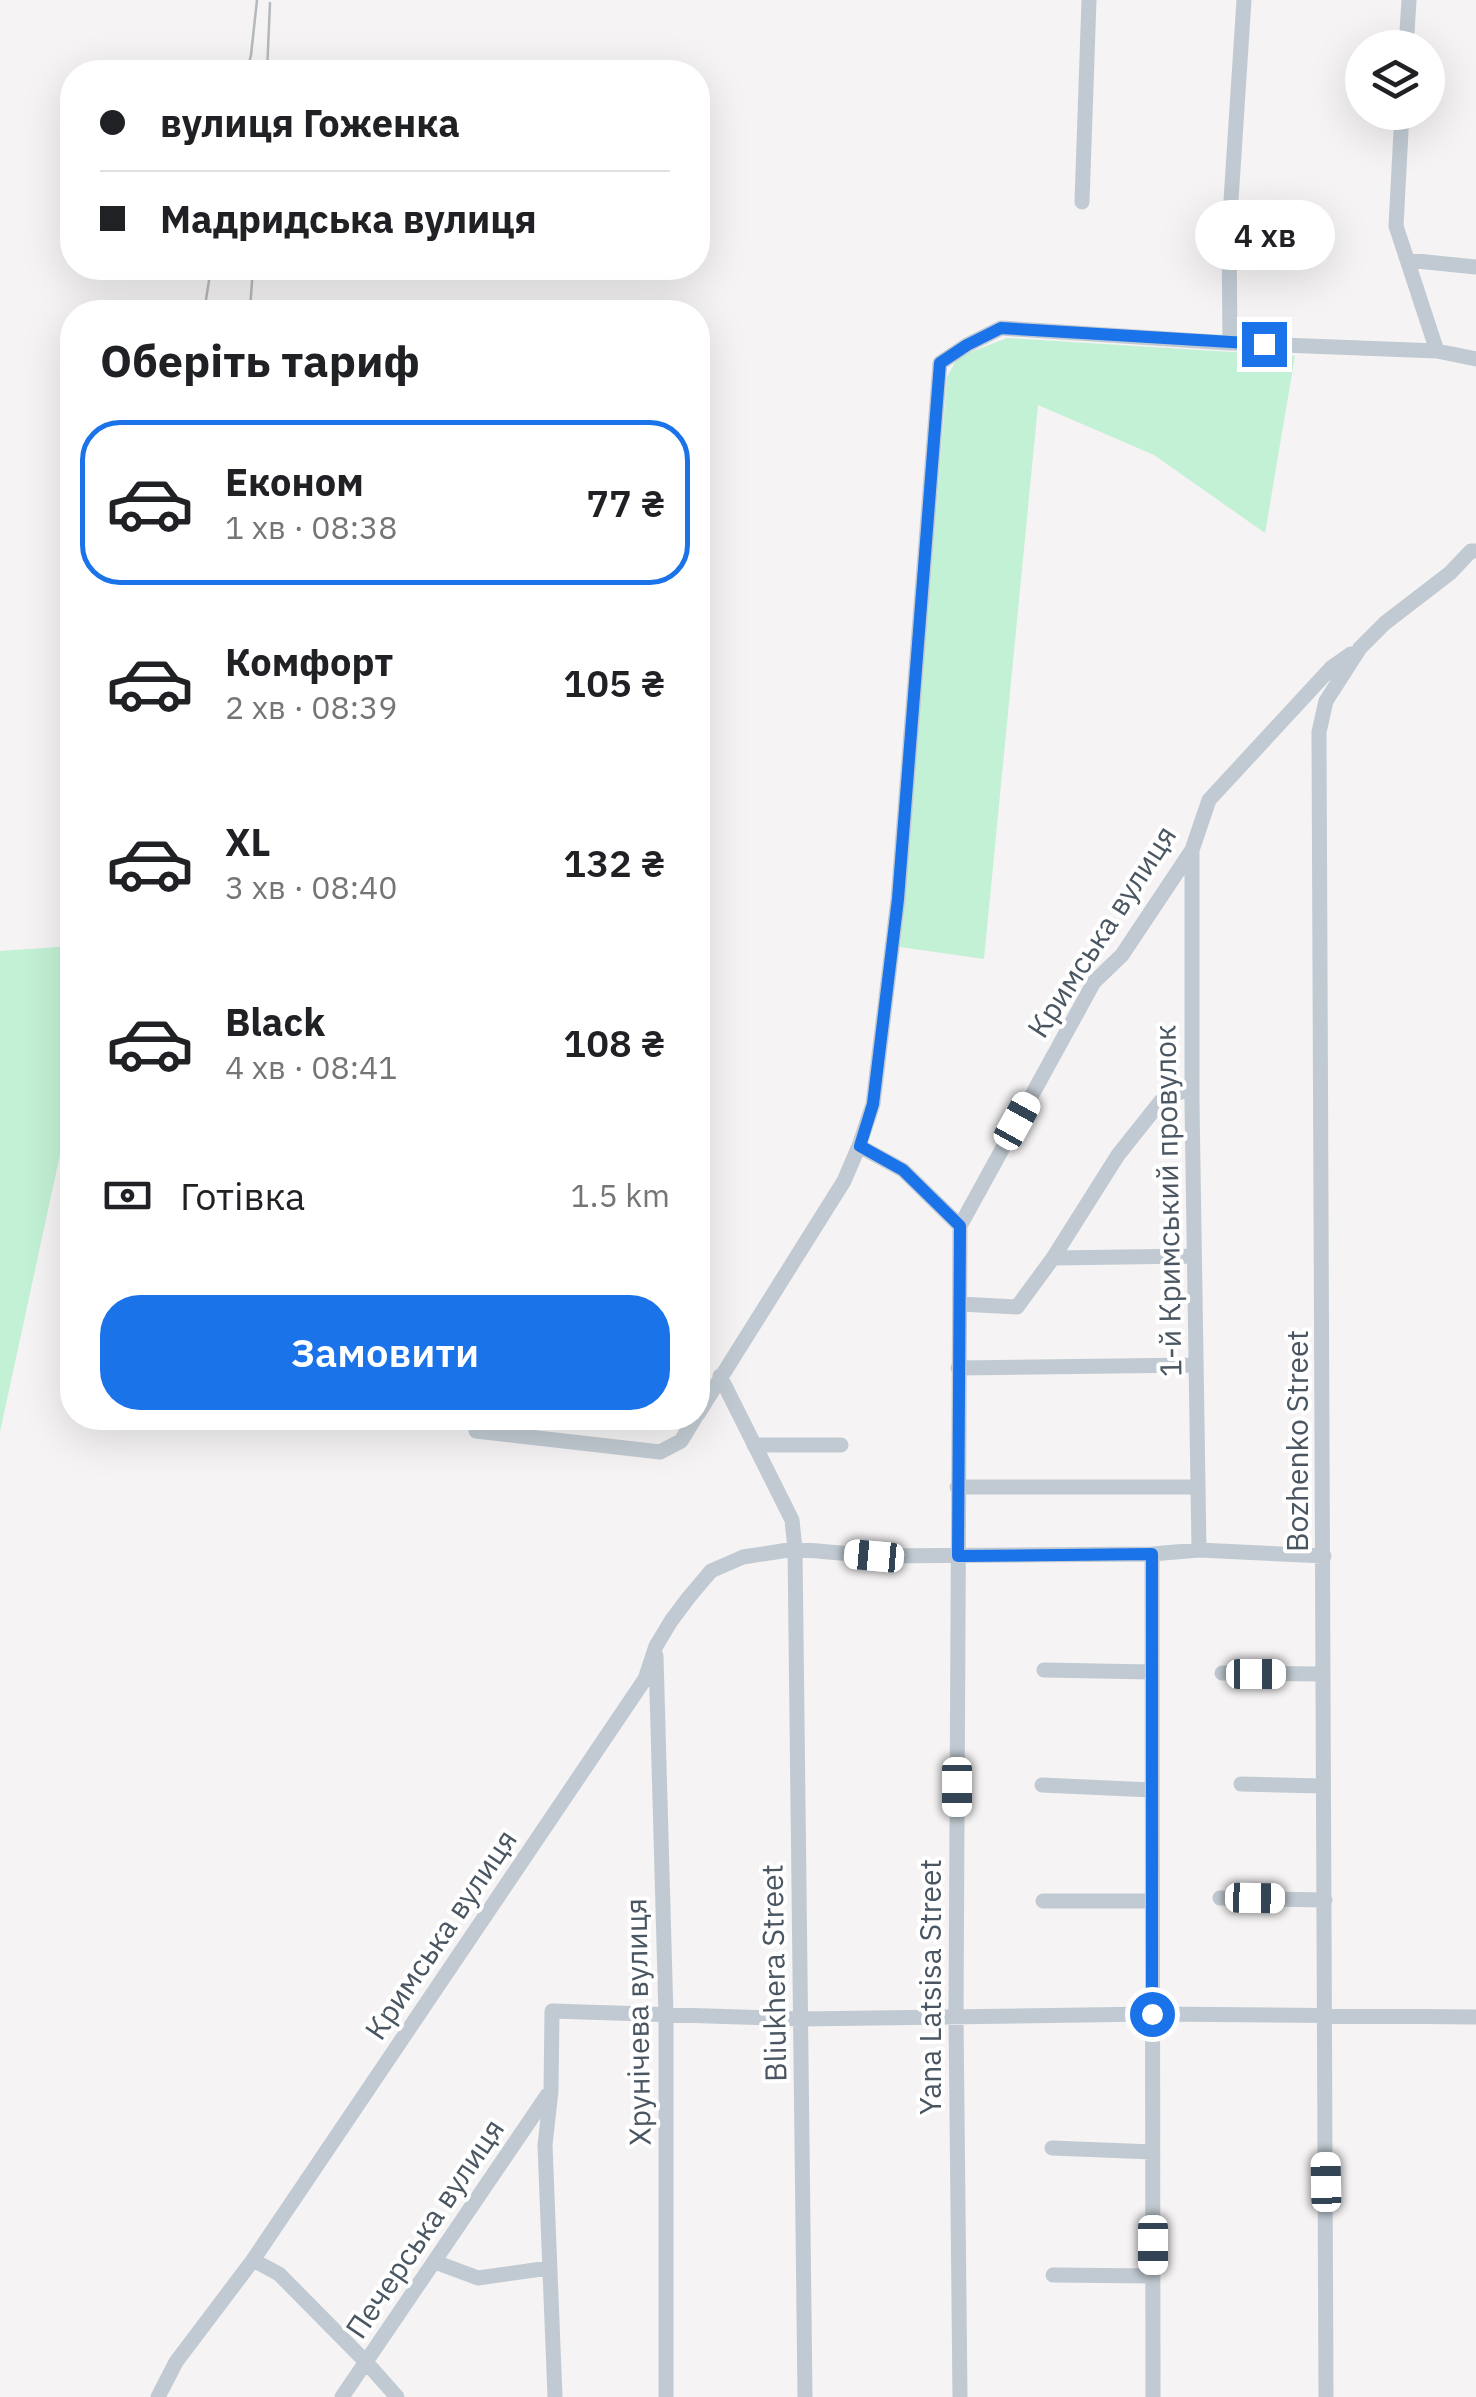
<!DOCTYPE html>
<html lang="uk">
<meta charset="utf-8">
<style>
:root{--surface:#fff;--page:#f6f6f6;--text:#202124;--muted:#757577;--line:#e0e0e0;--accent:#1a73e8}
body{margin:0;font-family:"IBM Plex Sans",sans-serif;background:var(--page);color:var(--text);height:100vh;display:flex;flex-direction:column;font-size:38px;white-space:nowrap}
*{box-sizing:border-box;margin:0}
p{font-size:32px;color:var(--muted)}
.icon{flex:none;width:55px;height:55px;fill:none;stroke:currentColor;stroke-width:2;stroke-linecap:round;stroke-linejoin:round}
.map{position:relative;flex:1;overflow:hidden}
.panel{position:absolute;left:60px;top:300px;width:650px;height:1130px;display:flex;flex-direction:column;background:var(--surface);border-radius:40px;box-shadow:0 10px 40px #0002}
.panel>*{flex:none}
.banner{position:absolute;left:60px;top:60px;width:650px;height:220px;border-radius:40px;box-shadow:0 10px 40px #0002;display:grid;align-content:center;height:220px;padding:0 40px;background:var(--surface)}
.tools{position:absolute;left:1345px;top:30px;display:grid;gap:20px}
.tools a{display:grid;place-items:center;width:100px;height:100px;border-radius:50%;background:var(--surface);box-shadow:0 10px 40px #0002;font-size:50px}
.end{position:absolute;width:45px;height:45px;margin:-22px;border:12px solid #1a73e8;background:#fff;box-shadow:0 0 0 5px #fff}
.from{border-radius:50%}
.bubble{position:absolute;height:70px;border-radius:35px;background:var(--surface);box-shadow:0 10px 40px #0002;font-size:32px;font-weight:600;line-height:70px;text-align:center}
.car{position:absolute;width:30px;height:60px;margin:-30px -15px;border-radius:12px;box-shadow:0 0 8px 2px #0007;background:linear-gradient(#fff 24%,#345 0 40%,#fff 0 76%,#345 0 86%,#fff 0)}
.banner b{display:flex;align-items:center;gap:35px;height:95px;font-size:38px}
.banner b+b{border-top:2px solid var(--line)}
.banner i{width:25px;height:25px;background:var(--text)}
ul{padding:0;list-style:none}
li{display:flex;align-items:center;gap:30px;height:165px;margin:0 20px 15px;padding:0 20px;border:5px solid transparent;border-radius:40px}
li div{flex:1}
li b{display:block;font-size:38px}
li em{font-style:normal;font-weight:600}
li.active{border-color:var(--accent)}
li>.icon{width:90px;height:90px;stroke-width:1.5}
h2{padding:0 40px;font-size:45px;line-height:120px}
.pay{display:flex;align-items:center;gap:25px;height:110px;padding:0 40px;font-size:38px}
.pay p{margin-inline-start:auto}
.action{display:flex;gap:20px;margin-top:auto;padding:20px 40px}
.action a{flex:1;height:115px;border-radius:40px;background:var(--accent);color:#fff;font-size:40px;font-weight:600;line-height:115px;text-align:center}
.map>svg:first-child{display:block}
.green{fill:#c3f1d5}
.lines{fill:none;stroke-linecap:round;stroke-linejoin:round}
.minor{stroke:#c1cad2;stroke-width:15}
.rail{stroke:#b5b8bd;stroke-width:2.5}
.route{stroke:#1a73e8;stroke-width:12}
.labels{text-anchor:middle;dominant-baseline:central;stroke-width:8;stroke-linejoin:round;paint-order:stroke}
.street-label{font-size:30px;fill:#4a5661;stroke:#fff}
</style>
<div class="map">
<svg width="1476" height="2397" viewBox="0 0 1476 2397">
<rect width="100%" height="100%" fill="#f5f3f3"/>
<path class="green" d="M1007 338 1295 356 1265 533 1154 455 1038 405 984 959 900 947 947 377 958 357Z
M72 946V1099L0 1432V951Z"/>
<g class="lines">
<path class="minor" d="M1406 48 1409 0
M1402 112 1396 226 1437 351
M1082 202 1089 0
M1407 260 1476 267
M1230 343 1229 231 1244 0
M1192 850V1103L1199 1550
M859 1146 903 1170 960 1226 956 2018 960 2397
M960 1226 1094 982 1122 955 1192 850 1209 800 1331 668 1351 654
M1053 1258 1194 1256
M960 1304 1017 1307 1053 1258 1118 1155 1161 1101 1192 1087
M958 1368 1196 1365
M720 1376 792 1520 795 1549 805 2397
M698 1414 844 1181 859 1146 873 1104 898 899 940 363 967 345 1001 328 1230 343 1437 351 1476 359
M476 1431 660 1452 681 1441 695 1418
M754 1445H841
M957 1487H1198
M1152 1554 1153 2397
M656 1656 666 2016V2397
M1044 1670 1152 1672
M1222 1673 1322 1674
M1241 1784 1322 1786
M1042 1785 1152 1790
M1220 1898 1325 1900
M1043 1901H1152
M1052 2148 1153 2152
M253 2260 279 2274 366 2362 397 2397
M435 2262 478 2278 549 2268
M1053 2275 1153 2276
M158 2397 176 2362 253 2260 645 1679 656 1646 671 1621 689 1597 711 1571 743 1557 795 1549 874 1556 1152 1554 1199 1550 1324 1556
M342 2397 548 2094
M555 2397 545 2145 551 2091 552 2011 801 2019 1152 2014 1476 2017
M1326 2397 1319 732 1326 701 1360 648 1385 623 1450 573 1471 551H1476"/>
<path class="rail" d="M247 72 251 55 257 0
M267 72 270 3
M250 309 253 268
M204 312 211 268"/>
</g>
<g class="lines">
<path class="route" d="M1152 2014V1554L958 1556 960 1226 903 1170 860 1146 873 1104 898 899 940 363 967 345 1001 328 1264 344"/>
</g>
<g class="labels">
<g class="street-label">
<text transform="translate(1101 931) rotate(-57)">Кримська вулиця</text>
<text transform="translate(1167 1201) rotate(-91)">1-й Кримський провулок</text>
<text transform="translate(1296 1441) rotate(-90)">Bozhenko Street</text>
<text transform="translate(440 1934) rotate(-56)">Кримська вулиця</text>
<text transform="translate(773 1973) rotate(-91)">Bliukhera Street</text>
<text transform="translate(929 1987) rotate(-90)">Yana Latsisa Street</text>
<text transform="translate(637 2022) rotate(-91)">Хрунічева вулиця</text>
<text transform="translate(424 2228) rotate(-56)">Печерська вулиця</text>
</g>
</g>
</svg>
<div class="tools">
<a><svg class="icon" aria-label="layers" viewBox="0 0 24 24"><path d="M12 4l9 5-9 5-9-5zM3 14l9 5 9-5"/></svg></a>
</div>
<i class="end from" style="left:1152px;top:2014px"></i>
<i class="end" style="left:1264px;top:344px"></i>
<div class="bubble" style="left:1195px;top:200px;width:140px">4 хв</div>
<i class="car" style="left:1017px;top:1121px;rotate:29deg"></i>
<i class="car" style="left:874px;top:1556px;rotate:275deg"></i>
<i class="car" style="left:1256px;top:1674px;rotate:90deg"></i>
<i class="car" style="left:957px;top:1787px;rotate:180deg"></i>
<i class="car" style="left:1255px;top:1898px;rotate:91deg"></i>
<i class="car" style="left:1326px;top:2182px;rotate:359deg"></i>
<i class="car" style="left:1153px;top:2245px;rotate:180deg"></i>
<div class="banner">
<b><i class="from"></i>вулиця Гоженка</b>
<b><i></i>Мадридська вулиця</b>
</div>
<section class="panel">
<h2>Оберіть тариф</h2>
<ul>
<li class="active"><svg class="icon" aria-label="car" viewBox="0 0 24 24"><path d="M5 17H2v-5l4-1 3-4h7l3 4 3 1v5h-3M9 17h6M6 11h13"/><circle cx="7" cy="17" r="2"/><circle cx="17" cy="17" r="2"/></svg><div><b>Економ</b><p>1 хв · 08:38</p></div><em>77 ₴</em></li>
<li><svg class="icon" aria-label="car" viewBox="0 0 24 24"><path d="M5 17H2v-5l4-1 3-4h7l3 4 3 1v5h-3M9 17h6M6 11h13"/><circle cx="7" cy="17" r="2"/><circle cx="17" cy="17" r="2"/></svg><div><b>Комфорт</b><p>2 хв · 08:39</p></div><em>105 ₴</em></li>
<li><svg class="icon" aria-label="car" viewBox="0 0 24 24"><path d="M5 17H2v-5l4-1 3-4h7l3 4 3 1v5h-3M9 17h6M6 11h13"/><circle cx="7" cy="17" r="2"/><circle cx="17" cy="17" r="2"/></svg><div><b>XL</b><p>3 хв · 08:40</p></div><em>132 ₴</em></li>
<li><svg class="icon" aria-label="car" viewBox="0 0 24 24"><path d="M5 17H2v-5l4-1 3-4h7l3 4 3 1v5h-3M9 17h6M6 11h13"/><circle cx="7" cy="17" r="2"/><circle cx="17" cy="17" r="2"/></svg><div><b>Black</b><p>4 хв · 08:41</p></div><em>108 ₴</em></li>
</ul>
<div class="pay"><svg class="icon" aria-label="cash" viewBox="0 0 24 24"><path d="M3 7h18v10H3z"/><circle cx="12" cy="12" r="2"/></svg>Готівка<p>1.5 km</p></div>
<div class="action"><a>Замовити</a></div>
</section>
</div>
